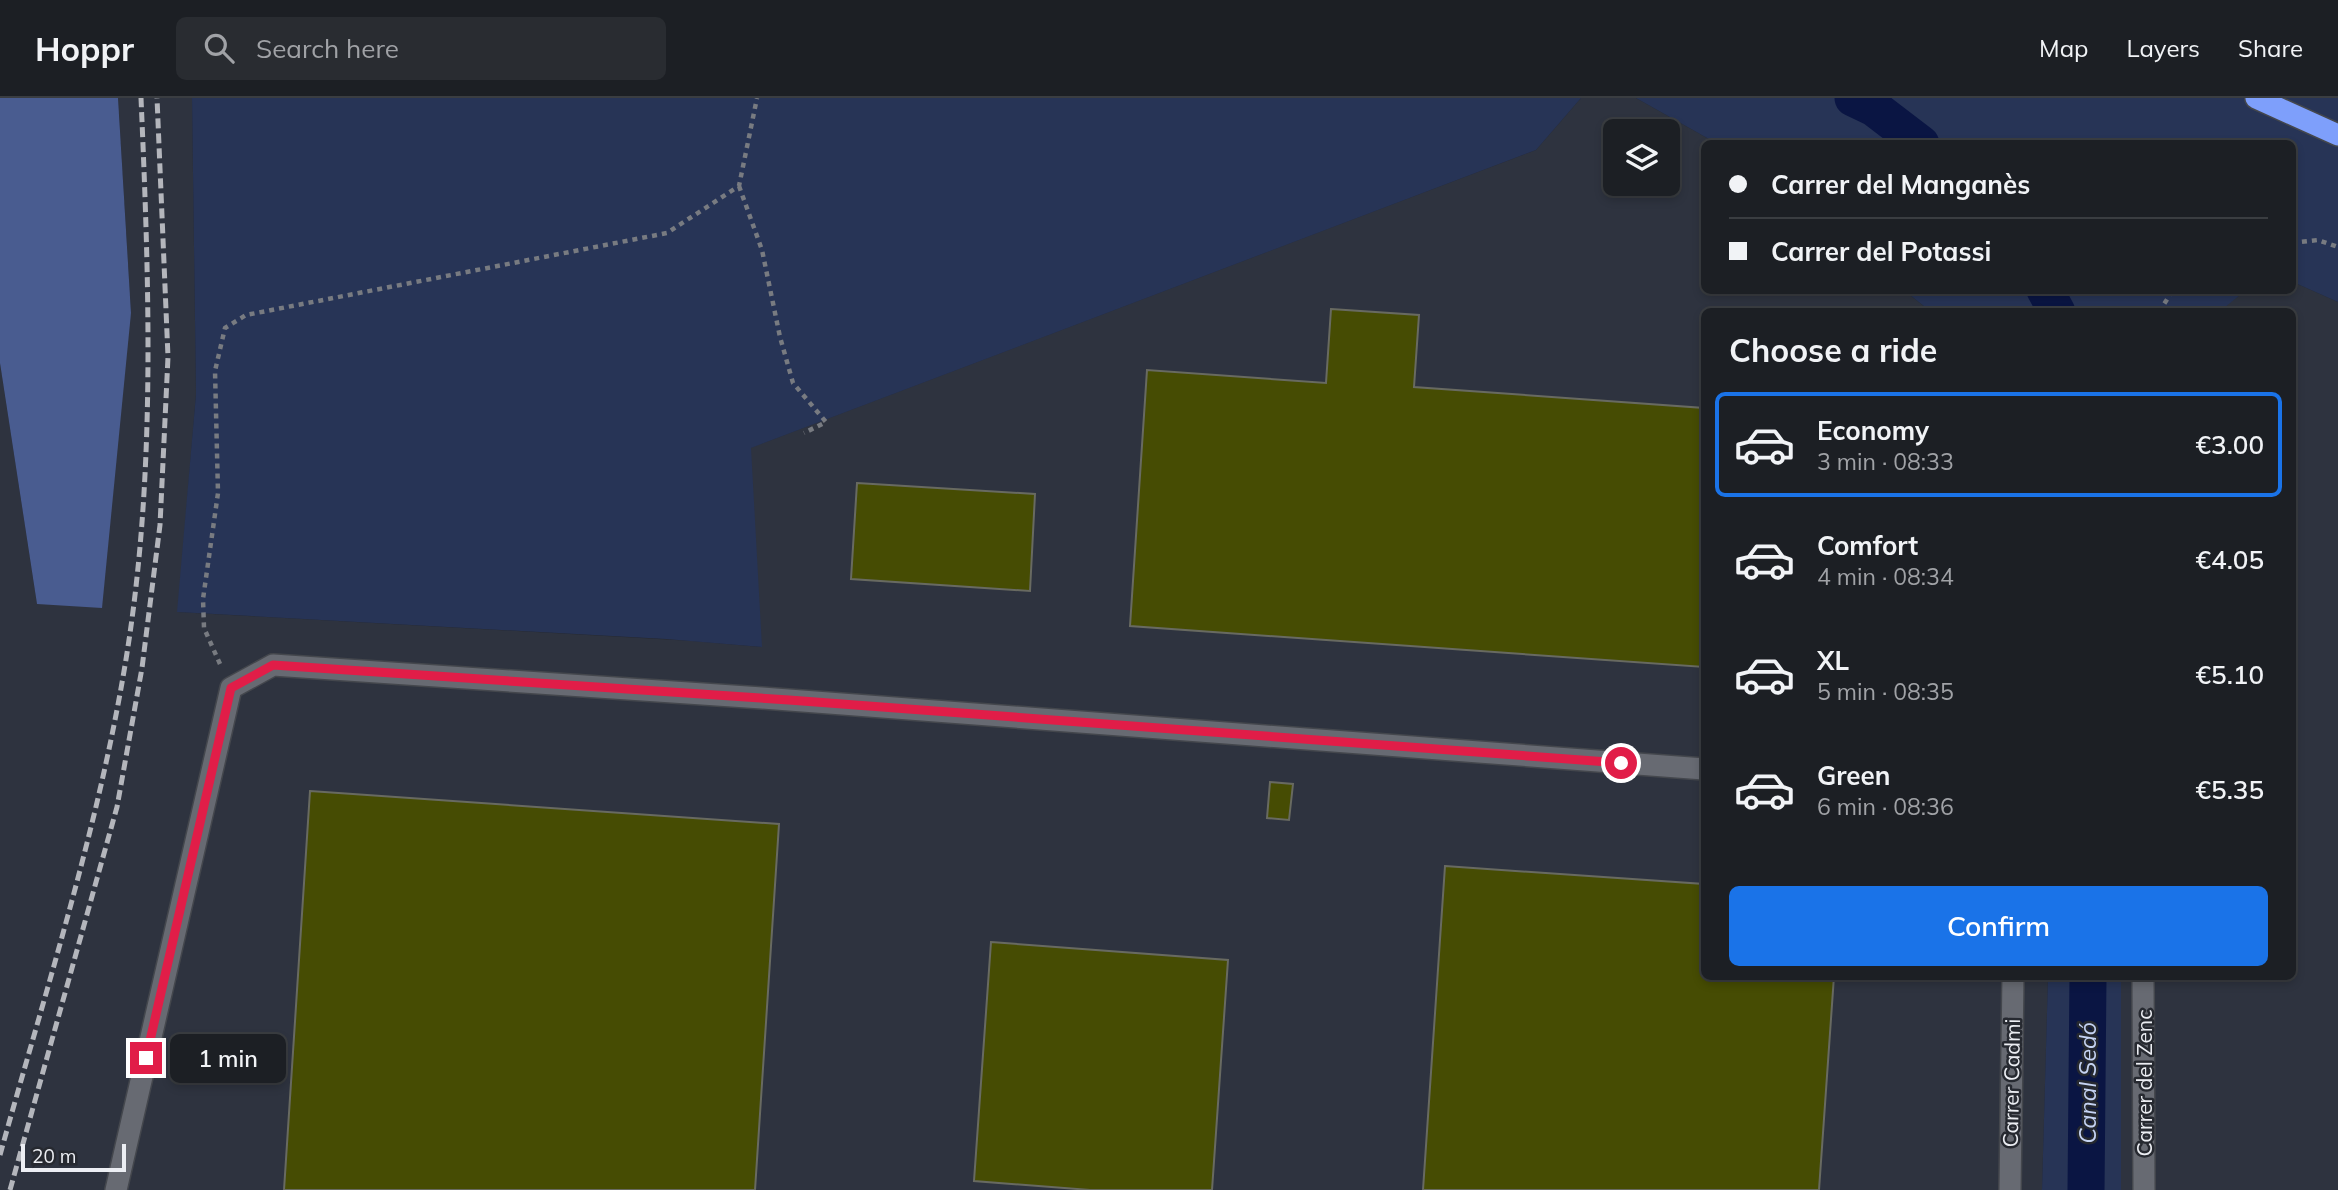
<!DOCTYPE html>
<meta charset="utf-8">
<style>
:root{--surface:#1c1f24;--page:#292c31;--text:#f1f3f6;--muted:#a0a2a6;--line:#3a3d41;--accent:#1a73e8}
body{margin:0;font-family:Mulish,sans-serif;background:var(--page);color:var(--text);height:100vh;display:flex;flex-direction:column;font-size:26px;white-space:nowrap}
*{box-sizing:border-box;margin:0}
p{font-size:23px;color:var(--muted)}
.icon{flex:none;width:38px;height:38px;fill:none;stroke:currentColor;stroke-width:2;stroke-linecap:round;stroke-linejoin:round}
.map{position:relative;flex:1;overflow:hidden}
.drawer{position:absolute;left:1701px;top:210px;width:595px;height:672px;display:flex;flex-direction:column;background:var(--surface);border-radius:10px;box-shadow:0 4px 10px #0003,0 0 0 2px var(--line)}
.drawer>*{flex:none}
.banner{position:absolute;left:1701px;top:42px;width:595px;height:154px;border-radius:10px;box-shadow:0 4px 10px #0003,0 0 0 2px var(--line);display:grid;align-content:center;height:154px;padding:0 28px;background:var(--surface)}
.controls{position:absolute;left:1603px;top:21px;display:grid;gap:14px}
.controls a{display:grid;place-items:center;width:77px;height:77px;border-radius:10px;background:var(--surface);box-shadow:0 4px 10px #0003,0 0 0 2px var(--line);font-size:35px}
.scale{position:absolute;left:21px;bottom:18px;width:105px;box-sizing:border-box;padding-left:7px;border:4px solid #eceef3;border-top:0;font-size:19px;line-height:24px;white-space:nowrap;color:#eceef3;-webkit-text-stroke:5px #262930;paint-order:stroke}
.end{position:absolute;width:32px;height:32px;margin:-16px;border:9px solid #e11d48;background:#fff;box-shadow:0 0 0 4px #fff}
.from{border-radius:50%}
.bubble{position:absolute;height:49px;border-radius:10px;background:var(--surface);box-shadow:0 4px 10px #0003,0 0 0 2px var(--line);font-size:23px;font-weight:600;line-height:49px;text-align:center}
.banner b{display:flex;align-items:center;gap:24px;height:66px;font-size:26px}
.banner b+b{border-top:2px solid var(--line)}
.banner i{width:18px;height:18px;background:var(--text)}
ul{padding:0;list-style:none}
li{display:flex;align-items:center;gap:21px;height:105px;margin:0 14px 10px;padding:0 14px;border:4px solid transparent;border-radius:10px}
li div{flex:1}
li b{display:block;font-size:26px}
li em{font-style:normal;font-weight:600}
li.on{border-color:var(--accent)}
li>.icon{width:63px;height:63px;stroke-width:1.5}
h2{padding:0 28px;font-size:32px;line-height:84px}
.action{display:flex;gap:14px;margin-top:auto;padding:14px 28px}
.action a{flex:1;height:80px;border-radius:10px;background:var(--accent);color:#fff;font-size:28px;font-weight:600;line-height:80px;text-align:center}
header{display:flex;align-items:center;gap:42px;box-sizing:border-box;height:98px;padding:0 35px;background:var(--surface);border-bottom:2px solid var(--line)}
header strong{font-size:33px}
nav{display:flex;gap:38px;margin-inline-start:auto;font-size:24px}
.search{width:490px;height:63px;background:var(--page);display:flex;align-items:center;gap:18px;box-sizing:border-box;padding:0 24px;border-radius:10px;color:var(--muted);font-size:26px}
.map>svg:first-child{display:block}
.built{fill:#2e333f;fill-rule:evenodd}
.green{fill:#273456}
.forest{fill:#495c90}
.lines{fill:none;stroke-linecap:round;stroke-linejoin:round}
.canal{stroke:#0a1543;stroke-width:37}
.building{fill:#464c03;stroke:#686a61;stroke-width:2}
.street-casing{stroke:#44474d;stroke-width:24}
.highway-casing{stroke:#44474d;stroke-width:24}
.path{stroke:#787b81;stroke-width:4.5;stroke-dasharray:5 5;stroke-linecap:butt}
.street{stroke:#676a72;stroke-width:21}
.highway{stroke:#7e9ffb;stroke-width:21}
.rail{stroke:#b4b6bc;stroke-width:5;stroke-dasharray:10 5;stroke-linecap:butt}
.route{stroke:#e11d48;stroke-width:9}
.labels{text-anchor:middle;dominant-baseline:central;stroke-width:5;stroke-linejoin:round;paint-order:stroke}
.street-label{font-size:21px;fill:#eceef3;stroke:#262930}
.water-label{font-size:23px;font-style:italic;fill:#c5d3f3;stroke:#262930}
</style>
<header>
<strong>Hoppr</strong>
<div class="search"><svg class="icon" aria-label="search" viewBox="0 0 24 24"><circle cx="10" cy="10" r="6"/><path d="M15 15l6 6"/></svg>Search here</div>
<nav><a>Map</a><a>Layers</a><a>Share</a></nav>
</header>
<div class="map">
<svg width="2338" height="1092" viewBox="0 0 2338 1092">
<rect width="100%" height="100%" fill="#262930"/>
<path class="built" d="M118 0H192L196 296 178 514 693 543 761 549 750 350 1536 52 1581 0H1636L1716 45 1704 46V192L1905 193 1930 213 1704 214V878L2048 879 2042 1092H0V265L37 506 131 215ZM1615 33H1668V86H1615Z
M2293 184 2338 204V1092H2121V879L2292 878V214L2219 213 2245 193 2292 192Z"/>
<path class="green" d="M192 0H1581L1536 52 751 350 762 549 666 541 177 514 196 296Z
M1636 0H2338V204L2293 184 2292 46 1716 45Z
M1905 193H2245L2219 214 1930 213Z
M2048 879H2121V1092H2042Z"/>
<path class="forest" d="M0 0H118L131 215 102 510 37 506 0 265Z"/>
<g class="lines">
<path class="canal" d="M1853 0 1874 10 1921 46
M2045 192 2057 214
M2086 1092 2088 878"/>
</g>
<path class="building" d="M1331 211 1419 217 1414 289 1704 310V569L1130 528 1147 272 1326 285Z
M857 385 1035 396 1030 493 851 481Z
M1270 684 1293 686 1289 722 1267 720Z
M310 693 779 726 755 1092H284Z
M1445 768 1704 786V878H1834L1819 1092H1423Z
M991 844 1228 862 1212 1092H1090L974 1083Z"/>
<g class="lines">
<defs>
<path id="street" d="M2143 878 2144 1092
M116 1092 231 590 273 567 762 600 1704 671
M2010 1092 2013 878"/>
<path id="highway" d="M2256 0 2338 37"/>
</defs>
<use href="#street" class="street-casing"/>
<use href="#highway" class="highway-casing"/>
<path class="path" d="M739 88 762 152 780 239 793 285 826 324 804 335
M2292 145 2318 142 2338 149
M2159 214 2173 192
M220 566 204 530 203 501 218 395 215 273 225 230 246 217 667 135 739 88 757 0"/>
<use href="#street" class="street"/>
<use href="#highway" class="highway"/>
<path class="rail" d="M0 1057C46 891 100 725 127 555 156 372 149 184 141 0
M10 1092 117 709 142 570 160 427 168 259 157 0"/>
</g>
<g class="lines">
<path class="route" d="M146 960 231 590 273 567 789 602 1621 665"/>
</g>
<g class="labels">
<g class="street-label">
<text transform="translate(2011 985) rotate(-89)">Carrer Cadmi</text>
<text transform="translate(2144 985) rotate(-90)">Carrer del Zenc</text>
</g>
<g class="water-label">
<text transform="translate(2087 985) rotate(-90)">Canal Sedó</text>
</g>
</g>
</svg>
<div class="controls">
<a><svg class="icon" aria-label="layers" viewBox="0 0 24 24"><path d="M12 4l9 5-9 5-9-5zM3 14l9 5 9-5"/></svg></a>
</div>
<div class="scale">20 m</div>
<i class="end from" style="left:1621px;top:665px"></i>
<i class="end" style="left:146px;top:960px"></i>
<div class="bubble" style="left:170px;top:936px;width:116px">1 min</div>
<div class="banner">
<b><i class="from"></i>Carrer del Manganès</b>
<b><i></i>Carrer del Potassi</b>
</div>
<section class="drawer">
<h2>Choose a ride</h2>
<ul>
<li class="on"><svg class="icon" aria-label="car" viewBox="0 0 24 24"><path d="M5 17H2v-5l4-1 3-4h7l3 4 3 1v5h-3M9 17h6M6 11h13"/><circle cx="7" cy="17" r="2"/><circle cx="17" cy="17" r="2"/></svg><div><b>Economy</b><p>3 min · 08:33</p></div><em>€3.00</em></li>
<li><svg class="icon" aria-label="car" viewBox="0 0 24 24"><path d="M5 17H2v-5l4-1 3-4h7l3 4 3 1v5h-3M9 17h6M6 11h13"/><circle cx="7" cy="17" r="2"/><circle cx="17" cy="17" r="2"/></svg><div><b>Comfort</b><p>4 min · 08:34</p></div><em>€4.05</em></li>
<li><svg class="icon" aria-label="car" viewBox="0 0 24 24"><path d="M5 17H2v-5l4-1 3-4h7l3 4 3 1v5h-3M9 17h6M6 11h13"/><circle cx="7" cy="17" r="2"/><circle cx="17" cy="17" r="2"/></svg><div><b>XL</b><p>5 min · 08:35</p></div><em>€5.10</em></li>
<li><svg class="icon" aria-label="car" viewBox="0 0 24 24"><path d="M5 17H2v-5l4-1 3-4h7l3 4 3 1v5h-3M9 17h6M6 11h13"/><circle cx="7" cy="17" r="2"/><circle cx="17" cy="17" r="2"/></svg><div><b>Green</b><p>6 min · 08:36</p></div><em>€5.35</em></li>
</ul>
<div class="action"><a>Confirm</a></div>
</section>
</div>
